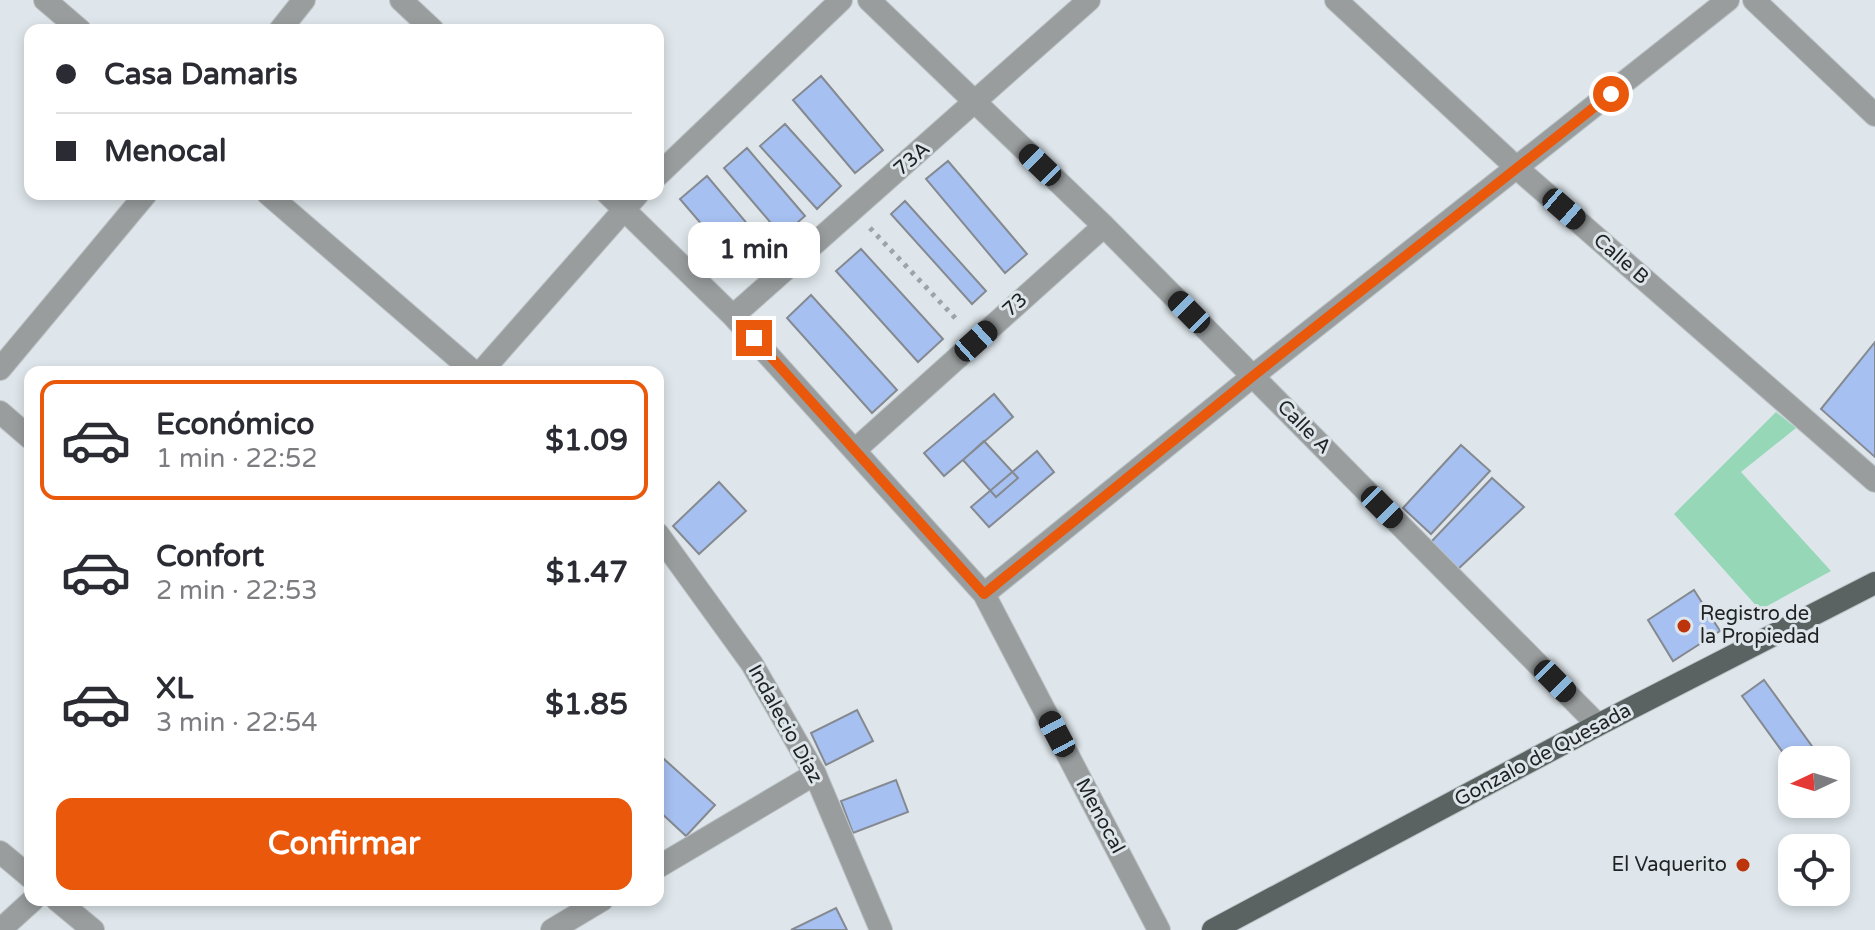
<!DOCTYPE html>
<html lang="es">
<meta charset="utf-8">
<style>
:root{--surface:#fff;--page:#f2f2f3;--text:#2b2b33;--muted:#7c7c81;--line:#e1e1e2;--accent:#ea580c}
body{margin:0;font-family:"Varela Round",sans-serif;background:var(--page);color:var(--text);height:100vh;display:flex;flex-direction:column;font-size:30px;white-space:nowrap}
*{box-sizing:border-box;margin:0}
p{font-size:26px;color:var(--muted)}
.icon{flex:none;width:44px;height:44px;fill:none;stroke:currentColor;stroke-width:2;stroke-linecap:round;stroke-linejoin:round}
.map{position:relative;flex:1;overflow:hidden}
.sheet{position:absolute;left:24px;top:366px;width:640px;height:540px;display:flex;flex-direction:column;background:var(--surface);border-radius:16px;box-shadow:0 4px 12px #0003}
.sheet>*{flex:none}
.banner{position:absolute;left:24px;top:24px;width:640px;height:176px;border-radius:16px;box-shadow:0 4px 12px #0003;display:grid;align-content:center;height:176px;padding:0 32px;background:var(--surface)}
.needle{width:52px;rotate:266deg}
.fabs{position:absolute;left:1778px;top:746px;display:grid;gap:16px}
.fabs a{display:grid;place-items:center;width:72px;height:72px;border-radius:16px;background:var(--surface);box-shadow:0 4px 12px #0003;font-size:40px}
.end{position:absolute;width:36px;height:36px;margin:-18px;border:10px solid #ea580c;background:#fff;box-shadow:0 0 0 4px #fff}
.from{border-radius:50%}
.bubble{position:absolute;height:56px;border-radius:16px;background:var(--surface);box-shadow:0 4px 12px #0003;font-size:26px;font-weight:700;line-height:56px;text-align:center}
.car{position:absolute;width:24px;height:48px;margin:-24px -12px;border-radius:10px;box-shadow:0 0 6px 2px #0007;background:linear-gradient(#222 24%,#8ab4d8 0 40%,#222 0 76%,#8ab4d8 0 86%,#222 0)}
.banner b{display:flex;align-items:center;gap:28px;height:76px;font-size:30px}
.banner b+b{border-top:2px solid var(--line)}
.banner i{width:20px;height:20px;background:var(--text)}
ul{padding:14px 0 0;list-style:none}
li{display:flex;align-items:center;gap:24px;height:120px;margin:0 16px 12px;padding:0 16px;border:4px solid transparent;border-radius:16px}
li div{flex:1}
li b{display:block;font-size:30px}
li em{font-style:normal;font-weight:700}
li.active{border-color:var(--accent)}
li>.icon{width:72px;height:72px;stroke-width:1.5}
.action{display:flex;gap:16px;margin-top:auto;padding:16px 32px}
.action a{flex:1;height:92px;border-radius:16px;background:var(--accent);color:#fff;font-size:32px;font-weight:700;line-height:92px;text-align:center}
.map>svg:first-child{display:block}
.green{fill:#96d7b8}
.building{fill:#a6c0f1;stroke:#858990;stroke-width:2}
.lines{fill:none;stroke-linecap:round;stroke-linejoin:round}
.minor-casing{stroke:#bcc3c7;stroke-width:24}
.tertiary-casing{stroke:#bcc3c7;stroke-width:24}
.primary-casing{stroke:#bcc3c7;stroke-width:24}
.path{stroke:#9da4a8;stroke-width:5;stroke-dasharray:4 6;stroke-linecap:butt}
.minor{stroke:#999d9d;stroke-width:22}
.tertiary{stroke:#999d9d;stroke-width:22}
.primary{stroke:#5a6262;stroke-width:22}
.route{stroke:#ea580c;stroke-width:10}
.poi-dot{fill:#bd340c;stroke:#dee6eb;stroke-width:3}
.labels{text-anchor:middle;dominant-baseline:central;stroke-width:6;stroke-linejoin:round;paint-order:stroke}
.street-label{font-size:20px;fill:#1f2224;stroke:#dee6eb}
.poi-label{font-size:20px;fill:#1f2224;stroke:#dee6eb;text-anchor:start}
</style>
<div class="map">
<svg width="1875" height="930" viewBox="0 0 1875 930">
<rect width="100%" height="100%" fill="#dee6eb"/>
<path class="green" d="M1776 412 1796 428 1741 472 1831 571 1760 610 1674 514Z"/>
<path class="building" d="M821 76 883 150 855 173 793 100Z
M785 124 841 186 817 209 760 146Z
M747 148 805 216 782 236 724 168Z
M948 161 1027 254 1005 273 926 179Z
M707 176 771 252 745 275 680 199Z
M905 201 986 291 972 304 891 214Z
M861 249 943 339 918 362 836 271Z
M811 295 897 390 872 413 787 318Z
M1875 342V457L1821 409Z
M994 394 1013 417 944 476 924 453Z
M984 441 1018 478 996 497 963 460Z
M1461 445 1490 471 1431 534 1403 508Z
M1037 451 1054 472 989 527 971 507Z
M1492 478 1524 507 1457 570 1430 543Z
M719 482 746 511 699 554 673 526Z
M1694 590 1720 631 1673 661 1648 620Z
M1764 680 1822 760H1792V765L1742 696Z
M857 710 873 741 826 765 811 733Z
M664 759 715 805 686 836 658 810V766Z
M896 780 908 812 853 833 841 801Z
M836 908 847 930H791Z"/>
<g class="lines">
<defs>
<path id="minor" d="M401 0 433 30
M869 0 1104 226 1598 725
M1336 0 1518 169 1875 481
M1754 0 1875 115
M280 30 304 0
M658 175 841 0
M608 194 733 316 984 594 1159 930
M733 316 1089 0
M0 369 146 194
M481 372 638 194
M0 412 30 438
M856 449 1104 226
M984 594 1253 376 1728 0
M0 852 30 877
M658 867 815 774
M57 900 93 930
M0 930 33 900
M552 930 602 900"/>
<path id="tertiary" d="M45 0 80 30
M268 194 474 372
M658 534 752 664 815 774 881 930"/>
<path id="primary" d="M1213 930 1598 725 1875 583"/>
</defs>
<use href="#minor" class="minor-casing"/>
<use href="#tertiary" class="tertiary-casing"/>
<use href="#primary" class="primary-casing"/>
<path class="path" d="M870 228 959 322"/>
<use href="#minor" class="minor"/>
<use href="#tertiary" class="tertiary"/>
<use href="#primary" class="primary"/>
</g>
<g class="lines">
<path class="route" d="M754 338 984 594 1253 376 1611 94"/>
</g>
<g class="poi-dot">
<circle cx="1684" cy="626" r="8"/>
<circle cx="1743" cy="865" r="8"/>
</g>
<g class="labels">
<g class="street-label">
<text transform="translate(912 159) rotate(-41)">73A</text>
<text transform="translate(1621 259) rotate(41)">Calle B</text>
<text transform="translate(1015 305) rotate(-42)">73</text>
<text transform="translate(1304 427) rotate(45)">Calle A</text>
<text transform="translate(785 724) rotate(61)">Indalecio Díaz</text>
<text transform="translate(1543 755) rotate(-28)">Gonzalo de Quesada</text>
<text transform="translate(1100 816) rotate(62)">Menocal</text>
</g>
<g class="poi-label">
<text x="1700" y="614">Registro de<tspan x="1700" dy="23">la Propiedad</tspan></text>
<text x="1727" y="865" text-anchor="end">El Vaquerito</text>
</g>
</g>
</svg>
<div class="fabs">
<a><svg class="needle" viewBox="-14 -14 28 28"><path d="M0-13l5 13h-10z" fill="#e53935"/><path d="M0 13l5-13h-10z" fill="#7c7c81"/></svg></a>
<a><svg class="icon" aria-label="locate" viewBox="0 0 24 24"><circle cx="12" cy="12" r="6"/><path d="M12 2v4M12 18v4M2 12h4M18 12h4"/></svg></a>
</div>
<i class="end from" style="left:1611px;top:94px"></i>
<i class="end" style="left:754px;top:338px"></i>
<div class="bubble" style="left:688px;top:222px;width:132px">1 min</div>
<i class="car" style="left:1040px;top:165px;rotate:314deg"></i>
<i class="car" style="left:1564px;top:209px;rotate:131deg"></i>
<i class="car" style="left:1189px;top:312px;rotate:315deg"></i>
<i class="car" style="left:976px;top:341px;rotate:48deg"></i>
<i class="car" style="left:1382px;top:507px;rotate:135deg"></i>
<i class="car" style="left:1555px;top:681px;rotate:135deg"></i>
<i class="car" style="left:1057px;top:734px;rotate:332deg"></i>
<div class="banner">
<b><i class="from"></i>Casa Damaris</b>
<b><i></i>Menocal</b>
</div>
<section class="sheet">
<ul>
<li class="active"><svg class="icon" aria-label="car" viewBox="0 0 24 24"><path d="M5 17H2v-5l4-1 3-4h7l3 4 3 1v5h-3M9 17h6M6 11h13"/><circle cx="7" cy="17" r="2"/><circle cx="17" cy="17" r="2"/></svg><div><b>Económico</b><p>1 min · 22:52</p></div><em>$1.09</em></li>
<li><svg class="icon" aria-label="car" viewBox="0 0 24 24"><path d="M5 17H2v-5l4-1 3-4h7l3 4 3 1v5h-3M9 17h6M6 11h13"/><circle cx="7" cy="17" r="2"/><circle cx="17" cy="17" r="2"/></svg><div><b>Confort</b><p>2 min · 22:53</p></div><em>$1.47</em></li>
<li><svg class="icon" aria-label="car" viewBox="0 0 24 24"><path d="M5 17H2v-5l4-1 3-4h7l3 4 3 1v5h-3M9 17h6M6 11h13"/><circle cx="7" cy="17" r="2"/><circle cx="17" cy="17" r="2"/></svg><div><b>XL</b><p>3 min · 22:54</p></div><em>$1.85</em></li>
</ul>
<div class="action"><a>Confirmar</a></div>
</section>
</div>
